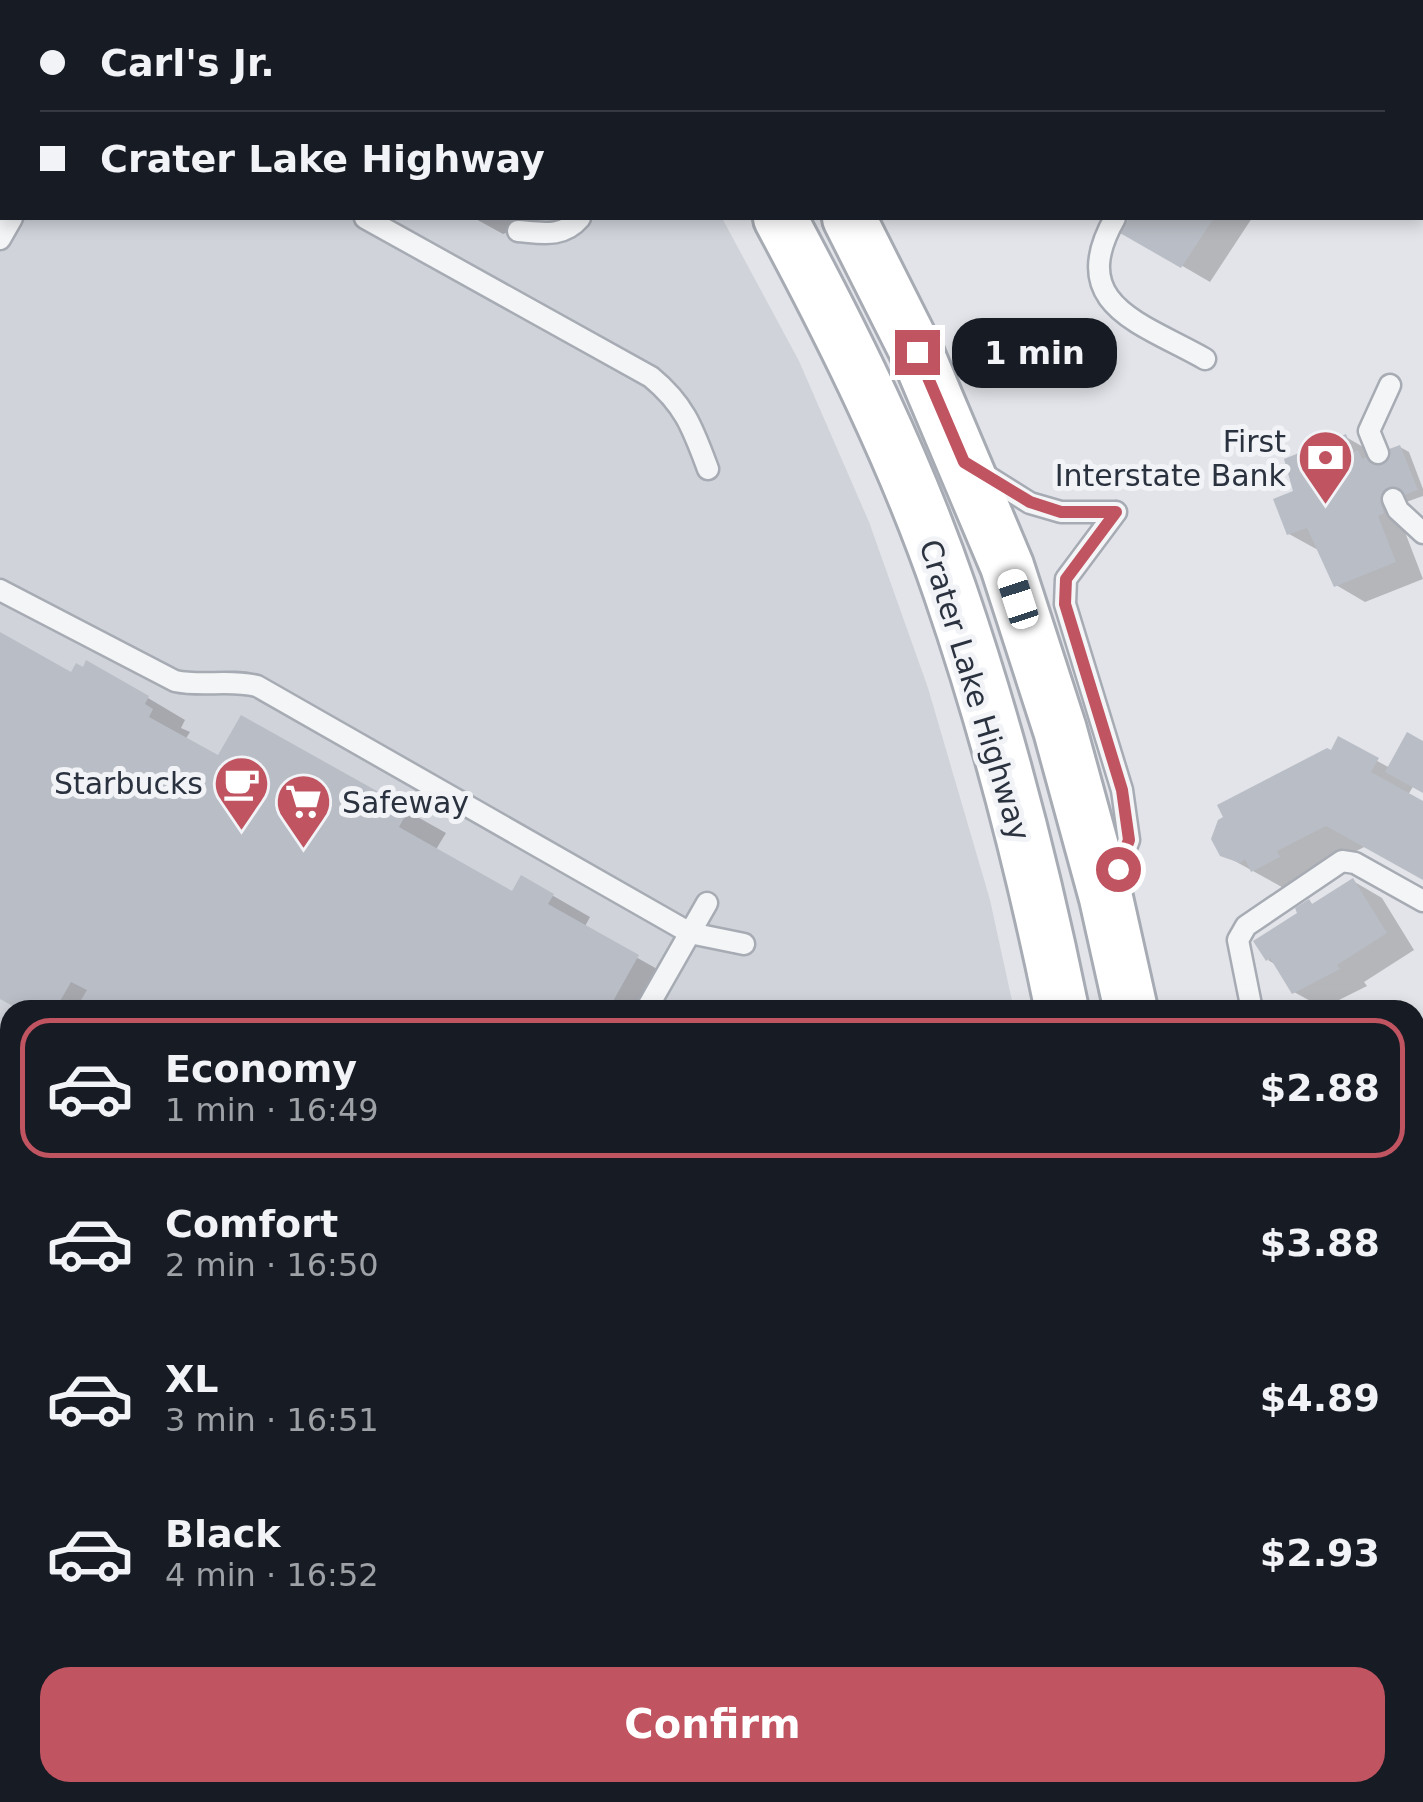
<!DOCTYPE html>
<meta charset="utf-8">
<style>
:root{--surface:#171b24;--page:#242831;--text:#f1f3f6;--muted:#9ea1a6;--line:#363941;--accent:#c05461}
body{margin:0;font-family:"DejaVu Sans",sans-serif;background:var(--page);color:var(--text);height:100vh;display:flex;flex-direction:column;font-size:38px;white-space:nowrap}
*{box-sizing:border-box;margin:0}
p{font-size:32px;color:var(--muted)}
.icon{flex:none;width:55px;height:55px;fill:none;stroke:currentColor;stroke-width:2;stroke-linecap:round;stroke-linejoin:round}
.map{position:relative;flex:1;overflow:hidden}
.sheet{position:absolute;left:0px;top:1000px;width:1425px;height:802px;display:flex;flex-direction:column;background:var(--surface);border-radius:30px 30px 0 0;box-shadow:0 5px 15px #0003}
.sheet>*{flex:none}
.top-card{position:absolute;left:0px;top:0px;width:1425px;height:220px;box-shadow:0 5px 15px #0003;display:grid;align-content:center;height:220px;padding:0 40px;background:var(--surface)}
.end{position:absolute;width:45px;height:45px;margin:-22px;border:12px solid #c05461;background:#fff;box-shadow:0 0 0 5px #fff}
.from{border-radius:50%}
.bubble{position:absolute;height:70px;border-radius:30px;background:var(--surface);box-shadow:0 5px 15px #0003;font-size:32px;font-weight:600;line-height:70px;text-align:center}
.car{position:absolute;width:30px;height:60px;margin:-30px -15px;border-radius:12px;box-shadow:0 0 8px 2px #0007;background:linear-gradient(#fff 24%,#345 0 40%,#fff 0 76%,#345 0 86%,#fff 0)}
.top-card b{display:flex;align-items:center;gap:35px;height:95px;font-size:38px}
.top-card b+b{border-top:2px solid var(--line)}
.top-card i{width:25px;height:25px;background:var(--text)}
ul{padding:18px 0 0;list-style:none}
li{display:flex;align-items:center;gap:30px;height:140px;margin:0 20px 15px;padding:0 20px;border:5px solid transparent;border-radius:30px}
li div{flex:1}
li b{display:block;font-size:38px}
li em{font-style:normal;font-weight:600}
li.on{border-color:var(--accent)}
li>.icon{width:90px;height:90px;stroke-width:1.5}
.cta{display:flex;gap:20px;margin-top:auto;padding:20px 40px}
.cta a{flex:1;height:115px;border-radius:30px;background:var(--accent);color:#fff;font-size:40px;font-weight:600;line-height:115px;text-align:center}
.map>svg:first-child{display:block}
.built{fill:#d0d3da}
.shadow{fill:#0003}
.building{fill:#b9bdc5}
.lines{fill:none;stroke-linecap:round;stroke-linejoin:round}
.service-casing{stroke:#a7abb3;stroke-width:25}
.minor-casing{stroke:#a7abb3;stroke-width:42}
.tertiary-casing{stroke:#a7abb3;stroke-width:52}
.secondary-casing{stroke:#a7abb3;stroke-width:58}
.path{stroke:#bcbec3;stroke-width:6;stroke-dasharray:8 8;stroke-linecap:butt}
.service{stroke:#f4f5f7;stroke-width:20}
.minor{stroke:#f4f5f7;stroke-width:38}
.tertiary{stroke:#f4f5f7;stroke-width:48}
.secondary{stroke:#fff;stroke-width:52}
.route{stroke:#c05461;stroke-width:12}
.labels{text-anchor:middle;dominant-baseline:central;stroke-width:10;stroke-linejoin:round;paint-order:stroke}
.poi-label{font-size:30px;fill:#2b323f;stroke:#f1f3f6;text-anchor:end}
.street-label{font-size:30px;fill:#2b323f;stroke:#f1f3f6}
</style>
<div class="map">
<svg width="1423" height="1802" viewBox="0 0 1423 1802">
<rect width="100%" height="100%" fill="#e2e4e9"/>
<path class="built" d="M0 0H575L577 2H2V218H722L799 361 869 522 928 688 990 900 1014 1010H10V1102L0 1096Z
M168 1792H896L928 1802H162Z"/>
<path class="shadow" d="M474 218H545L503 234Z
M1132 218H1252L1210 282 1124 232Z
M1346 437 1375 454 1400 447 1409 452 1423 489V496L1395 506 1423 579 1365 602 1336 585 1318 550 1289 534 1296 493Z
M0 635 72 676 148 698 185 720 181 728 190 732 185 740 219 759 242 718 446 833 435 851 513 895 522 878 590 917 584 928 675 979 658 1010H24L0 996Z
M1339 740 1390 768 1423 744V791L1414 785 1408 795 1423 803V878L1366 846 1314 873 1291 892 1222 854 1332 754Z
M1353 881 1382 898 1414 950 1364 982 1367 986 1323 1008 1294 992 1278 966 1268 960 1309 902 1314 905Z"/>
<path class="building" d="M1129 218H1214L1181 268 1120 233Z
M1346 434 1353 452 1358 450 1362 459 1400 445 1418 490 1381 504 1384 513 1378 516 1396 562 1334 587 1307 528 1287 535 1273 499 1293 491 1284 459Z
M0 632 71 672 76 663 83 667 86 660 149 696 145 704 153 709 149 717 218 755 241 715 409 809 399 827 512 891 521 875 554 894 548 904 639 955 608 1010H75L87 990 71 982 55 1010H20L0 999Z
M1407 732 1423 741V793L1385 772Z
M1338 736 1379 758 1371 772 1423 801V880L1326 826 1277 851 1280 857 1251 872 1245 859 1240 863 1220 856 1211 839 1218 820 1223 817 1217 805 1327 748 1331 750Z
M1353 878 1387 933 1337 965 1340 969 1292 994 1270 958 1266 961 1253 941 1297 913 1295 908 1309 899 1312 904Z
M1415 1187 1423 1192V1316L1415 1311Z
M0 1383 10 1389V1459L0 1454Z
M436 1792H524L527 1794 522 1802H452Z
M729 1792H750L766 1802H724Z"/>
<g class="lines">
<defs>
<path id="service" d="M131 2 133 0
M365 218 651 377C685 405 693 429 708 469
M1115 218C1065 305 1142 323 1205 359
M518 231C542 233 563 238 580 218
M0 239 12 218
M1378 453 1369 431 1390 385
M979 471 1030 503 1061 512H1116
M1393 499 1398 510 1423 533
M0 590 175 681C203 687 228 679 257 686L690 933 744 944
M1113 882 1129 840 1122 790 1065 604 1066 579 1116 512
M646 1010 707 903
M1252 1010 1238 940 1246 926 1342 861 1355 863 1423 901
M0 1051 10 1056
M0 1316 10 1322
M399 1792 415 1802
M556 1792 563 1797
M209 1802 215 1792"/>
<path id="minor" d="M0 6 2 8"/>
<path id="tertiary" d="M1406 0 1410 2
M0 1167 10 1172
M1066 1792 1086 1802"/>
<path id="secondary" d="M640 0 642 2
M714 0 716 2
M780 218C844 337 906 462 950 591 997 728 1033 868 1062 1010
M849 218 917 353 1007 566 1060 730 1106 898 1131 1010
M1415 1664 1423 1661
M1185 1792 1186 1802
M1272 1792 1274 1802"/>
</defs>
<use href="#service" class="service-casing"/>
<use href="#minor" class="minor-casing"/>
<use href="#tertiary" class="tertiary-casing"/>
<use href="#secondary" class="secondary-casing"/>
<path class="path" d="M281 1792 284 1802
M486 1795 498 1802
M503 1802 508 1792"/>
<use href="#service" class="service"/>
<use href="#minor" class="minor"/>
<use href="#tertiary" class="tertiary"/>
<use href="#secondary" class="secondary"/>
</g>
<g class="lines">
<path class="route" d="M917 352 964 462 1030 502 1061 512H1116L1066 579 1065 604 1122 790 1129 840 1118 869"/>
</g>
<defs>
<symbol id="bank-pin" viewBox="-11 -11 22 30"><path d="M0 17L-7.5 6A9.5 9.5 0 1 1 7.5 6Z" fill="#c05461" stroke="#f1f3f6"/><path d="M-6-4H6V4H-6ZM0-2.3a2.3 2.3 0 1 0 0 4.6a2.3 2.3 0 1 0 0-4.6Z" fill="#fff"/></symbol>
<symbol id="cafe-pin" viewBox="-11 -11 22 30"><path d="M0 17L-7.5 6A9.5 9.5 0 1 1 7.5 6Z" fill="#c05461" stroke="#f1f3f6"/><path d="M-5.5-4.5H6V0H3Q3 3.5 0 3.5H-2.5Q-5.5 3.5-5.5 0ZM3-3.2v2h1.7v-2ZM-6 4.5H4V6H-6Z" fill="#fff"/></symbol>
<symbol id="supermarket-pin" viewBox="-11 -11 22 30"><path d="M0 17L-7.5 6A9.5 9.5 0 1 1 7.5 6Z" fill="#c05461" stroke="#f1f3f6"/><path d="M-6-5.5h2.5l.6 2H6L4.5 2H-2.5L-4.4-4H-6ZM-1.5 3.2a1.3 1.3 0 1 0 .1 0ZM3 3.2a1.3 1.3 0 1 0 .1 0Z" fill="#fff"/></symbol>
</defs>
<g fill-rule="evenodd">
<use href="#bank-pin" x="1294" y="426" width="63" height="86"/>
<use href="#cafe-pin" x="210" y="752" width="63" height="86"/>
<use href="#supermarket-pin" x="272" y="770" width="63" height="86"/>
</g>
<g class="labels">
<g class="poi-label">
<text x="1286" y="441">First<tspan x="1286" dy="34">Interstate Bank</tspan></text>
<text x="203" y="783">Starbucks</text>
<text x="342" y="802" text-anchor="start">Safeway</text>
</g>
<g class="street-label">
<text transform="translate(975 690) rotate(73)">Crater Lake Highway</text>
</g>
</g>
</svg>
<i class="end from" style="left:1118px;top:869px"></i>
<i class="end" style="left:917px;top:352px"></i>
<div class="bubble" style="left:952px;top:318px;width:165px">1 min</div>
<i class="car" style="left:1018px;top:599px;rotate:342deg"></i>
<div class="top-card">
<b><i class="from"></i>Carl's Jr.</b>
<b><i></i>Crater Lake Highway</b>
</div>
<section class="sheet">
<ul>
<li class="on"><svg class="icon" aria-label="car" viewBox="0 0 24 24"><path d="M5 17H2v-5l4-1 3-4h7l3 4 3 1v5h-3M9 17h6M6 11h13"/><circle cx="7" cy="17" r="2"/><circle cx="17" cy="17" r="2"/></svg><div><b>Economy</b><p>1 min · 16:49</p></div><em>$2.88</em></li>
<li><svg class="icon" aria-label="car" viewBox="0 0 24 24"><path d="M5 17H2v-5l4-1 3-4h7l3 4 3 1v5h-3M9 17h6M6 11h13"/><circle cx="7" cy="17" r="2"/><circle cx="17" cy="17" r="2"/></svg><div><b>Comfort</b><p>2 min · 16:50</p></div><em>$3.88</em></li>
<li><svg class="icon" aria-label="car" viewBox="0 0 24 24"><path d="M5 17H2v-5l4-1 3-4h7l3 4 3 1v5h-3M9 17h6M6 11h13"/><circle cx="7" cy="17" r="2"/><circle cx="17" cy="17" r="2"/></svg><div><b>XL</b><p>3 min · 16:51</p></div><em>$4.89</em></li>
<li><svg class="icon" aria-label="car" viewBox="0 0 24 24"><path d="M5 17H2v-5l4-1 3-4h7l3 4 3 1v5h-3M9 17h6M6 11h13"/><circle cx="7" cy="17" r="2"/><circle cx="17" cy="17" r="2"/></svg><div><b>Black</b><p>4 min · 16:52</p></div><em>$2.93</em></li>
</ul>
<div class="cta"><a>Confirm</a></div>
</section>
</div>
